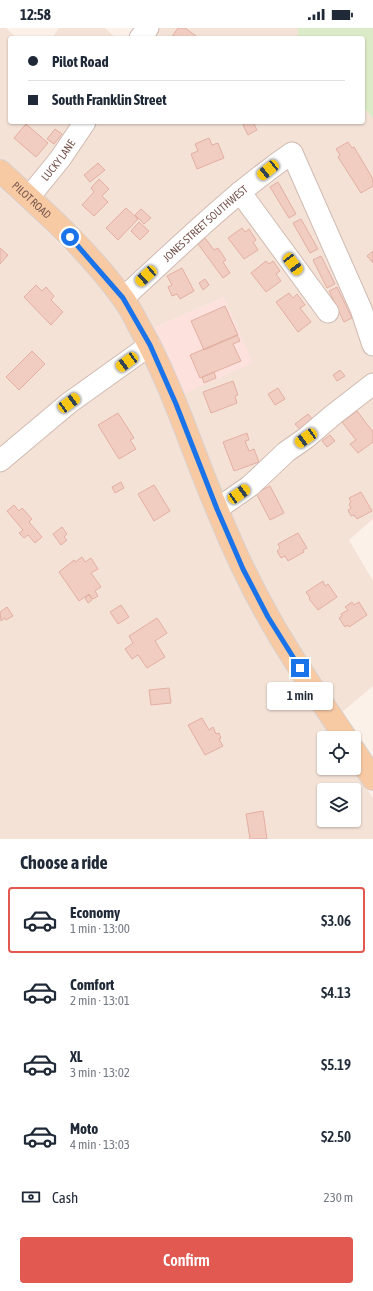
<!DOCTYPE html>
<meta charset="utf-8">
<style>
:root{--surface:#fff;--page:#f2f2f3;--text:#1f2937;--muted:#747a83;--line:#e0e1e3;--accent:#e25952}
body{margin:0;font-family:"Asap Condensed",sans-serif;background:var(--page);color:var(--text);height:100vh;display:flex;flex-direction:column;font-size:15px;white-space:nowrap}
*{box-sizing:border-box;margin:0}
p{font-size:13px;color:var(--muted)}
.icon{flex:none;width:22px;height:22px;fill:none;stroke:currentColor;stroke-width:2;stroke-linecap:round;stroke-linejoin:round}
.map{position:relative;height:811px;overflow:hidden}
.sheet{display:flex;flex-direction:column;background:var(--surface);flex:1}
.sheet>*{flex:none}
.banner{position:absolute;left:8px;top:8px;width:357px;height:88px;border-radius:4px;box-shadow:0 1px 3px #0004;display:grid;align-content:center;height:88px;padding:0 20px;background:var(--surface)}
.tools{position:absolute;left:317px;top:703px;display:grid;gap:8px}
.tools a{display:grid;place-items:center;width:44px;height:44px;border-radius:4px;background:var(--surface);box-shadow:0 1px 3px #0004;font-size:20px}
.end{position:absolute;width:18px;height:18px;margin:-9px;border:5px solid #1a73e8;background:#fff;box-shadow:0 0 0 2px #fff}
.from{border-radius:50%}
.bubble{position:absolute;height:28px;border-radius:4px;background:var(--surface);box-shadow:0 1px 3px #0004;font-size:13px;font-weight:600;line-height:28px;text-align:center}
.car{position:absolute;width:12px;height:24px;margin:-12px -6px;border-radius:5px;box-shadow:0 0 3px 1px #0007;background:linear-gradient(#f5c518 24%,#345 0 40%,#f5c518 0 76%,#345 0 86%,#f5c518 0)}
.banner b{display:flex;align-items:center;gap:14px;height:38px;font-size:15px}
.banner b+b{border-top:1px solid var(--line)}
.banner i{width:10px;height:10px;background:var(--text)}
ul{padding:0;list-style:none}
li{display:flex;align-items:center;gap:12px;height:66px;margin:0 8px 6px;padding:0 12px;border:2px solid transparent;border-radius:4px}
li div{flex:1}
li b{display:block;font-size:15px}
li em{font-style:normal;font-weight:600}
li.selected{border-color:var(--accent)}
li>.icon{width:36px;height:36px;stroke-width:1.5}
h2{padding:0 20px;font-size:18px;line-height:48px}
.pay{display:flex;align-items:center;gap:10px;height:44px;padding:0 20px;font-size:15px}
.pay p{margin-inline-start:auto}
.button{display:flex;gap:8px;margin-top:auto;padding:8px 20px}
.button a{flex:1;height:46px;border-radius:4px;background:var(--accent);color:#fff;font-size:16px;font-weight:600;line-height:46px;text-align:center}
.status{display:flex;justify-content:space-between;align-items:center;height:28px;padding:0 20px;background:var(--surface);direction:ltr}
.status svg{height:11px;fill:currentColor}
.map>svg:first-child{display:block}
.residential{fill:#f4e2d7;fill-rule:evenodd}
.commercial{fill:#fce1dd}
.green{fill:#dbeac7}
.building{fill:#f1ccc1;stroke:#e3afa2}
.lines{fill:none;stroke-linecap:round;stroke-linejoin:round}
.minor-casing{stroke:#d0bab1;stroke-width:23}
.major-casing{stroke:#d9cfcd;stroke-width:24}
.minor{stroke:#fff;stroke-width:21}
.major{stroke:#f8caa4;stroke-width:22}
.route{stroke:#1a73e8;stroke-width:5}
.labels{text-anchor:middle;dominant-baseline:central;stroke-width:4;stroke-linejoin:round;paint-order:stroke}
.street-label{font-size:11px;fill:#76544d;stroke:#fff6f0}
</style>
<div class="status"><b>12:58</b><svg viewBox="0 0 49 12"><path d="M0 12V9h3v3zM5 12V6h3v6zM10 12V3h3v9zM15 12V0h3v12zM26 1h20v11H26zM47 4h2v5h-2z"/></svg></div>
<div class="map">
<svg width="373" height="811" viewBox="0 0 373 811">
<rect width="100%" height="100%" fill="#fcf1e9"/>
<path class="residential" d="M0 0H6L17 10H10V94H363V83H367L373 91V491L349 512 373 553V658L341 685 272 575 240 510 181 367 224 269 151 301 37 166 0 131Z
M59 0H105L116 10H52Z
M154 0H298V10H146Z
M0 160 30 187 82 238 127 292 334 710H324V740H353L373 770V811H0ZM324 762H354V792H324Z"/>
<path class="commercial" d="M224 269 253 335 181 367 151 301Z"/>
<path class="green" d="M298 0H373V91L367 83H363V10H298Z"/>
<path class="building" d="M178 0H185L196 8 194 10H171Z
M248 94H253L257 102 248 107 243 97Z
M26 96 48 115 36 129 14 110Z
M55 101 62 106 54 116 47 111Z
M209 110 212 117 218 115 224 130 197 141 191 126 198 123 195 116Z
M348 114 352 120 354 119 373 151V158L361 165 338 129 340 127 336 121Z
M98 135 105 142 90 154 84 147Z
M99 151 109 161 102 168 108 174 94 188 82 177 94 164 91 160Z
M278 154 296 186 289 190 270 159Z
M126 180 138 191 118 212 106 200Z
M141 181 151 190 144 196 135 187Z
M301 191 318 221 310 225 293 195Z
M139 194 149 203 140 212 131 203Z
M242 200 245 204 249 201 256 212 253 214 258 222 244 231 228 210Z
M205 210 214 222 218 220 226 232 223 234 230 245 223 250 198 216Z
M0 220 8 227 0 236Z
M373 223V235L367 228Z
M321 228 335 256 327 260 313 232Z
M266 233 269 236 273 233 280 243 276 246 281 253 266 264 251 245Z
M182 240 194 263 180 271 177 266 172 268 168 259 172 257 167 248Z
M205 251 209 257 203 262 199 255Z
M36 257 42 263 46 259 54 268 51 272 63 284 51 297 24 269Z
M337 259 352 290 344 294 329 263Z
M289 265 293 270 297 266 305 277 300 280 311 294 298 304 276 274Z
M225 278 238 307 204 322 191 293Z
M237 307 240 313 233 316 241 333 200 350 190 327Z
M32 323 45 336 19 362 6 349Z
M340 342 345 348 337 353 333 347Z
M214 344 216 350 204 355 202 349Z
M233 353 238 367 235 368 237 375 211 385 203 364Z
M278 360 285 371 275 377 268 366Z
M357 383 373 404V414L358 425 350 416 356 412 342 394Z
M118 385 134 410 130 412 136 421 119 431 98 397Z
M308 386 314 393 301 403 295 396Z
M247 405 249 412 245 413 249 423 254 421 259 434 234 443 223 414Z
M330 407 335 413 327 419 322 413Z
M121 454 124 460 115 465 112 459Z
M154 457 170 483 154 493 138 466Z
M270 458 284 485 270 492 256 465Z
M361 464 372 483 357 491 354 487 351 488 348 482 351 480 349 476 351 474 349 470Z
M14 477 19 483 22 480 32 491 29 494 42 509 35 515 28 507 24 510 19 505 23 502 7 483Z
M62 499 67 506 64 509 67 512 61 517 53 506Z
M298 505 307 520 303 522 304 524 288 533 285 528 281 530 277 523 280 520 278 516Z
M82 529 85 534 91 530 98 541 91 545 101 559 95 563 98 568 93 571 89 566 79 573 59 544 74 532 75 534Z
M323 553 325 558 328 556 337 569 318 582 309 571 310 570 306 564Z
M89 567 92 572 88 575 85 570Z
M352 574 354 577 359 574 367 587 349 599 348 597 345 599 339 590 342 588 341 586 348 582 345 579Z
M121 577 129 589 118 596 110 584Z
M7 579 13 588 6 592 5 590 1 593 0 584Z
M157 590 167 605 155 613 165 629 147 640 138 627 132 631 125 621 133 615 129 608Z
M169 660 171 675 151 677 149 662Z
M202 690 209 702 213 699 216 706 219 705 221 710 219 711 223 718 205 727 188 697Z
M263 783 267 811H250L246 786Z"/>
<g class="lines">
<defs>
<g id="minor">
<path d="M140 10 148 0"/>
<path d="M240 164 328 284"/>
<path id="s1" d="M29 169 60 131 85 94"/>
<path id="s2" d="M123 270C178 220 231 167 292 125L361 281 373 317"/>
<path d="M0 433 69 375 150 317"/>
<path d="M217 481 250 458 286 424 306 410 333 387 373 356"/>
</g>
<g id="major">
<path id="s3" d="M0 143C43 182 88 222 122 269 129 278 134 288 139 298 172 356 191 420 217 481 232 518 248 553 268 588 291 630 319 670 346 710"/>
<path d="M354 722 373 751"/>
</g>
</defs>
<use href="#minor" class="minor-casing"/>
<use href="#major" class="major-casing"/>
<use href="#minor" class="minor"/>
<use href="#major" class="major"/>
</g>
<g class="lines">
<path class="route" d="M70 209 123 270 150 317 176 376 217 481 243 541 268 589 300 640"/>
</g>
<g class="labels">
<g class="street-label">
<text stroke="none"><textPath href="#s1" startOffset="47">LUCKY LANE</textPath></text>
<text stroke="none"><textPath href="#s3" startOffset="43">PILOT ROAD</textPath></text>
<text stroke="none"><textPath href="#s2" startOffset="111">JONES STREET SOUTHWEST</textPath></text>
</g>
</g>
</svg>
<div class="tools">
<a><svg class="icon" aria-label="locate" viewBox="0 0 24 24"><circle cx="12" cy="12" r="6"/><path d="M12 2v4M12 18v4M2 12h4M18 12h4"/></svg></a>
<a><svg class="icon" aria-label="layers" viewBox="0 0 24 24"><path d="M12 4l9 5-9 5-9-5zM3 14l9 5 9-5"/></svg></a>
</div>
<i class="end from" style="left:70px;top:209px"></i>
<i class="end" style="left:300px;top:640px"></i>
<div class="bubble" style="left:267px;top:654px;width:66px">1 min</div>
<i class="car" style="left:268px;top:142px;rotate:231deg"></i>
<i class="car" style="left:293px;top:236px;rotate:143deg"></i>
<i class="car" style="left:146px;top:248px;rotate:228deg"></i>
<i class="car" style="left:127px;top:334px;rotate:234deg"></i>
<i class="car" style="left:69px;top:375px;rotate:54deg"></i>
<i class="car" style="left:306px;top:410px;rotate:235deg"></i>
<i class="car" style="left:239px;top:466px;rotate:55deg"></i>
<div class="banner">
<b><i class="from"></i>Pilot Road</b>
<b><i></i>South Franklin Street</b>
</div>
</div>
<section class="sheet">
<h2>Choose a ride</h2>
<ul>
<li class="selected"><svg class="icon" aria-label="car" viewBox="0 0 24 24"><path d="M5 17H2v-5l4-1 3-4h7l3 4 3 1v5h-3M9 17h6M6 11h13"/><circle cx="7" cy="17" r="2"/><circle cx="17" cy="17" r="2"/></svg><div><b>Economy</b><p>1 min · 13:00</p></div><em>$3.06</em></li>
<li><svg class="icon" aria-label="car" viewBox="0 0 24 24"><path d="M5 17H2v-5l4-1 3-4h7l3 4 3 1v5h-3M9 17h6M6 11h13"/><circle cx="7" cy="17" r="2"/><circle cx="17" cy="17" r="2"/></svg><div><b>Comfort</b><p>2 min · 13:01</p></div><em>$4.13</em></li>
<li><svg class="icon" aria-label="car" viewBox="0 0 24 24"><path d="M5 17H2v-5l4-1 3-4h7l3 4 3 1v5h-3M9 17h6M6 11h13"/><circle cx="7" cy="17" r="2"/><circle cx="17" cy="17" r="2"/></svg><div><b>XL</b><p>3 min · 13:02</p></div><em>$5.19</em></li>
<li><svg class="icon" aria-label="car" viewBox="0 0 24 24"><path d="M5 17H2v-5l4-1 3-4h7l3 4 3 1v5h-3M9 17h6M6 11h13"/><circle cx="7" cy="17" r="2"/><circle cx="17" cy="17" r="2"/></svg><div><b>Moto</b><p>4 min · 13:03</p></div><em>$2.50</em></li>
</ul>
<div class="pay"><svg class="icon" aria-label="cash" viewBox="0 0 24 24"><path d="M3 7h18v10H3z"/><circle cx="12" cy="12" r="2"/></svg>Cash<p>230 m</p></div>
<div class="button"><a>Confirm</a></div>
</section>
